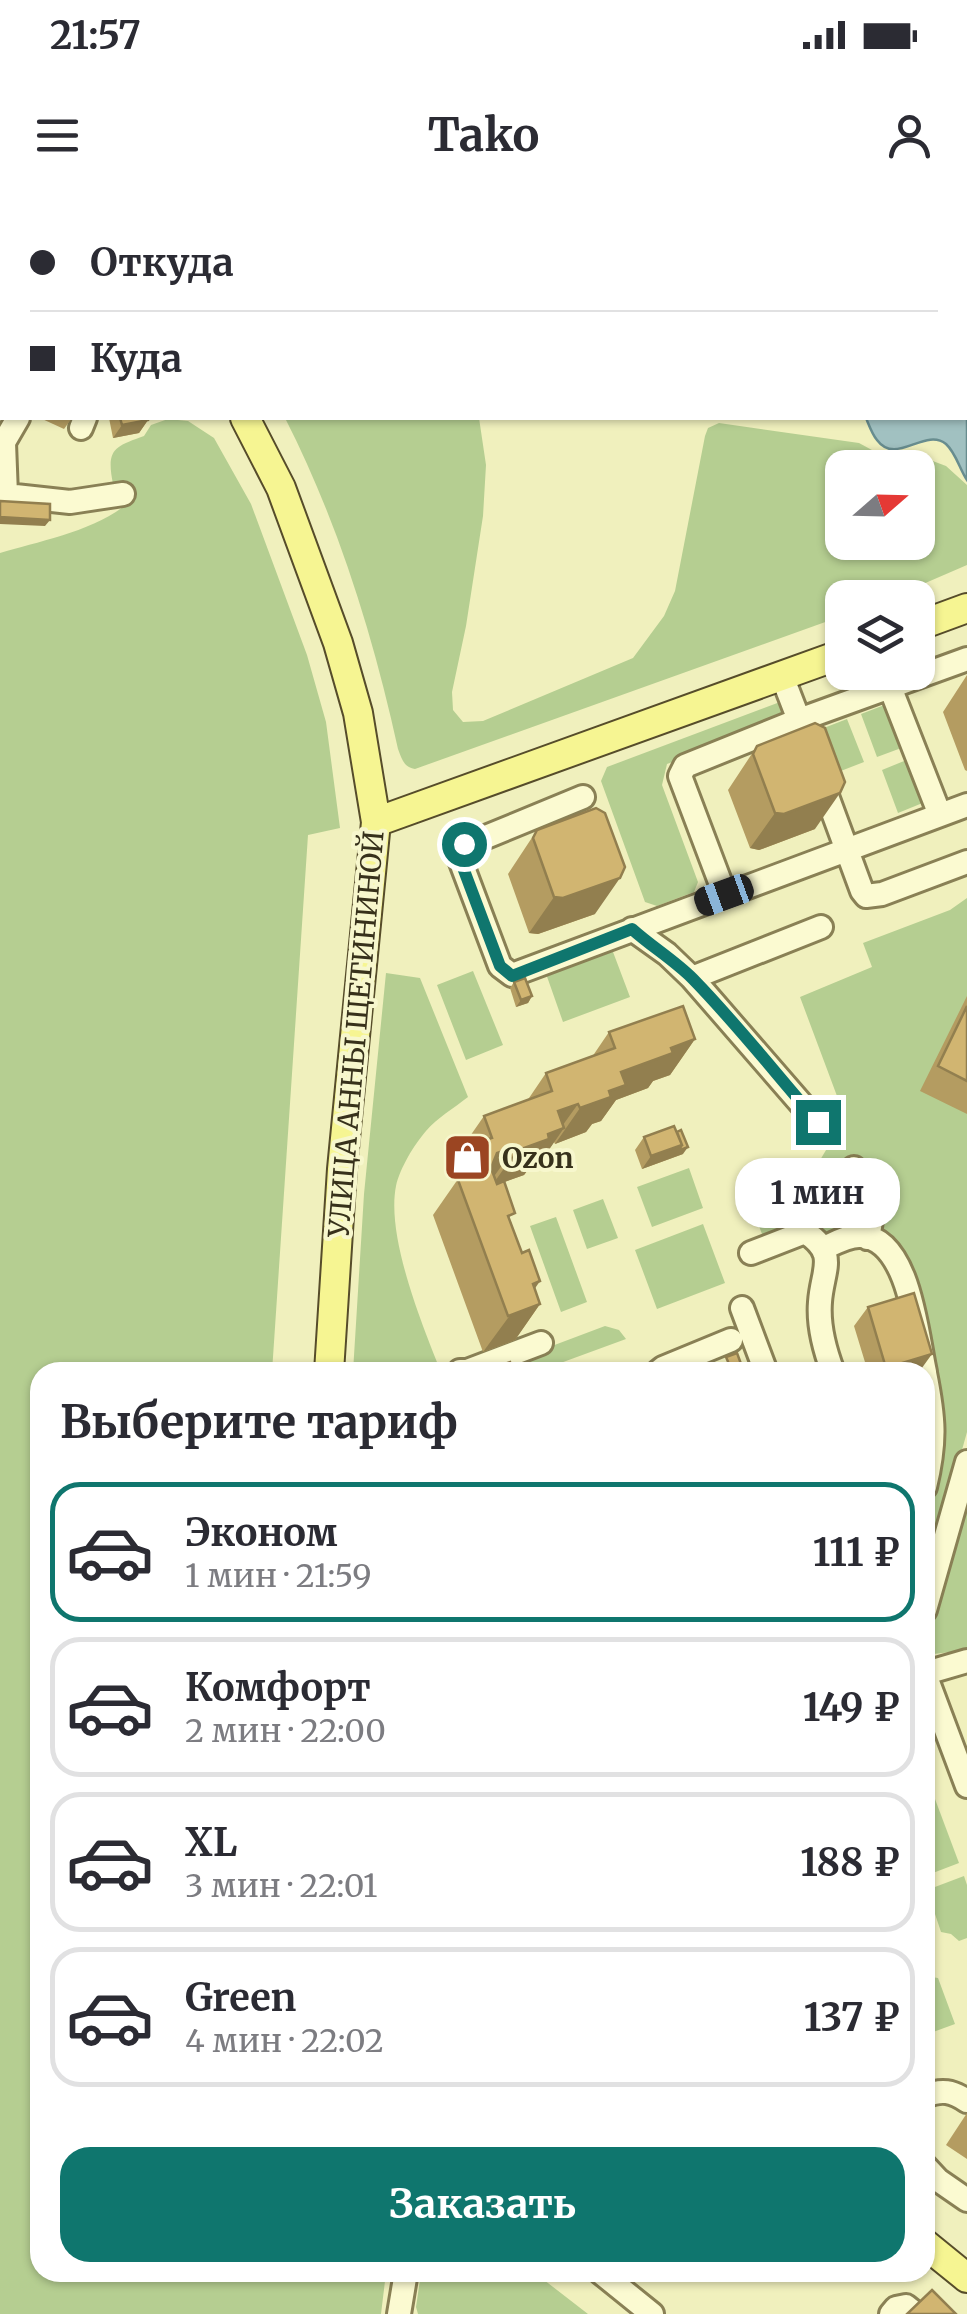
<!DOCTYPE html>
<html lang="ru">
<meta charset="utf-8">
<style>
:root{--surface:#fff;--page:#f7f7f7;--text:#2b2b33;--muted:#7c7c81;--line:#e1e1e2;--accent:#0f766e}
body{margin:0;font-family:Merriweather,serif;background:var(--page);color:var(--text);height:100vh;display:flex;flex-direction:column;font-size:38px;white-space:nowrap}
*{box-sizing:border-box;margin:0}
p{font-size:32px;color:var(--muted)}
.icon{flex:none;width:55px;height:55px;fill:none;stroke:currentColor;stroke-width:2;stroke-linecap:round;stroke-linejoin:round}
.map{position:relative;flex:1;overflow:hidden}
.panel{position:absolute;left:30px;top:1162px;width:905px;height:920px;display:flex;flex-direction:column;background:var(--surface);border-radius:30px;box-shadow:0 2px 8px #0004}
.panel>*{flex:none}
.hud{position:absolute;left:0px;top:0px;width:968px;height:220px;box-shadow:0 2px 8px #0004;display:grid;align-content:center;height:220px;padding:0 30px;background:var(--surface)}
.needle{width:65px;rotate:70deg}
.controls{position:absolute;left:825px;top:250px;display:grid;gap:20px}
.controls a{display:grid;place-items:center;width:110px;height:110px;border-radius:20px;background:var(--surface);box-shadow:0 2px 8px #0004;font-size:50px}
.end{position:absolute;width:45px;height:45px;margin:-22px;border:12px solid #0f766e;background:#fff;box-shadow:0 0 0 5px #fff}
.from{border-radius:50%}
.bubble{position:absolute;height:70px;border-radius:30px;background:var(--surface);box-shadow:0 2px 8px #0004;font-size:32px;font-weight:700;line-height:70px;text-align:center}
.car{position:absolute;width:30px;height:60px;margin:-30px -15px;border-radius:12px;box-shadow:0 0 8px 2px #0007;background:linear-gradient(#222 24%,#8ab4d8 0 40%,#222 0 76%,#8ab4d8 0 86%,#222 0)}
.hud b{display:flex;align-items:center;gap:35px;height:95px;font-size:38px}
.hud b+b{border-top:2px solid var(--line)}
.hud i{width:25px;height:25px;background:var(--text)}
ul{padding:0;list-style:none}
li{display:flex;align-items:center;gap:30px;height:140px;margin:0 20px 15px;padding:0 10px;border:5px solid var(--line);border-radius:30px}
li div{flex:1}
li b{display:block;font-size:38px}
li em{font-style:normal;font-weight:700}
li.on{border-color:var(--accent)}
li>.icon{width:90px;height:90px;stroke-width:1.5}
h2{padding:0 30px;font-size:45px;line-height:120px}
.cta{display:flex;gap:20px;margin-top:auto;padding:20px 30px}
.cta a{flex:1;height:115px;border-radius:30px;background:var(--accent);color:#fff;font-size:40px;font-weight:700;line-height:115px;text-align:center}
.status{display:flex;justify-content:space-between;align-items:center;height:70px;padding:0 50px;background:var(--surface);direction:ltr}
.status svg{height:28px;fill:currentColor}
header{display:flex;justify-content:space-between;align-items:center;height:130px;padding:0 30px;background:var(--surface);font-size:45px;font-weight:700}
.map>svg:first-child{display:block}
.green{fill:#b5ce91;fill-rule:evenodd}
.water{fill:#a1c1c1;stroke:#688d8f;stroke-width:2.5}
.lines{fill:none;stroke-linecap:round;stroke-linejoin:round}
.minor-casing{stroke:#898055;stroke-width:28}
.major-casing{stroke:#564c2a;stroke-width:32}
.minor{stroke:#fbfad1;stroke-width:22}
.major{stroke:#f6f592;stroke-width:28}
.wall{fill:#b49c61}
.shaded-wall{fill:#927f4f}
.building{fill:#d1b571;stroke:#927f4f;stroke-width:2.5}
.route{stroke:#0f766e;stroke-width:12}
.labels{text-anchor:middle;dominant-baseline:central;stroke-width:8;stroke-linejoin:round;paint-order:stroke}
.street-label{font-size:28px;fill:#37311b;stroke:#f7f7cd}
.poi-label{font-size:28px;font-weight:bold;fill:#37311b;stroke:#f7f7cd;text-anchor:start}
</style>
<div class="status"><b>21:57</b><svg viewBox="0 0 49 12"><path d="M0 12V9h3v3zM5 12V6h3v6zM10 12V3h3v9zM15 12V0h3v12zM26 1h20v11H26zM47 4h2v5h-2z"/></svg></div>
<header><svg class="icon" aria-label="menu" viewBox="0 0 24 24"><path d="M4 6h16M4 12h16M4 18h16"/></svg>Tako<svg class="icon" aria-label="person" viewBox="0 0 24 24"><circle cx="12" cy="8" r="4"/><path d="M4 21q1-7 8-7t8 7"/></svg></header>
<div class="map">
<svg width="967" height="2114" viewBox="0 0 967 2114">
<rect width="100%" height="100%" fill="#f0f0bd"/>
<path class="green" d="M285 218H479L486 265 483 316 466 426 452 492 453 510 463 522 483 521 633 458 664 416 675 391 705 236 708 228 719 223 859 243 883 256 930 260 946 266 967 285V365L893 397 842 398V416L415 569C404 567 402 560 398 549 373 435 338 322 285 218ZM842 268H918V342H842Z
M168 219 188 221 214 238 251 304 307 455 326 522 340 628 308 635 272 1172H40V2072L386 2073 381 2114H0V353C40 341 104 329 133 298L127 286 113 284C106 249 114 247 144 236L151 225Z
M780 502 793 517 667 564 662 585 698 682 694 692 657 706 645 702 601 581 607 567Z
M887 504 904 547 877 557 861 514Z
M847 519 864 562 833 574 816 531Z
M909 559 925 602 898 613 882 570Z
M967 698V1232L925 1382V1313L942 1254 943 1227 879 1034 862 998V1025L827 1036 820 1032 810 1003 777 1014 781 1027C778 1033 768 1037 762 1034L749 1000 810 977 829 945 834 929 840 904 800 797 872 767 863 743 950 710Z
M610 744 630 797 563 822 544 768Z
M473 771 503 845 466 860 437 785Z
M386 773 420 778 468 897C454 908 437 918 426 931 414 945 400 968 396 986 386 1037 422 1124 441 1172H353L364 994Z
M689 968 703 1008 652 1027 637 987Z
M603 999 618 1038 587 1049 573 1010Z
M556 1017 587 1102 561 1112 530 1026Z
M703 1024 725 1083 657 1109 635 1050Z
M605 1126 619 1130 626 1139 536 1172H483Z
M967 1305V1450L934 1454 927 1445Z
M932 1591 959 1663 925 1676V1594Z
M964 1676 967 1685V1738L959 1741 951 1734 941 1732 927 1690Z
M925 1776 938 1778 955 1824 925 1835Z
M535 2073 588 2114H418L416 2107 421 2073Z"/>
<path class="water" d="M965 163 967 166V280C960 270 956 253 946 244 925 227 896 266 877 240 872 234 869 225 866 218H965Z"/>
<g class="lines">
<defs>
<path id="minor" d="M307 0V2
M529 2 533 0
M81 228 85 218
M0 249 18 218
M6 295 70 302 123 294
M2 308 6 295 4 243
M782 476 804 533
M890 487 940 615
M820 577 862 691 866 696 882 694 967 662
M583 597 459 648V657L500 766 512 775 967 605
M725 695 680 576 685 566 799 520 967 459
M632 729 667 754 692 778 821 727
M692 778 817 922
M854 968C867 991 877 1011 867 1038
M824 1048C835 1043 849 1035 861 1036 910 1039 917 1137 925 1172
M751 1053 805 1032C839 1054 822 1070 820 1102 818 1126 825 1151 833 1172
M742 1108 766 1172
M460 1171H467L541 1143
M658 1172 663 1168 731 1140
M925 1173C934 1218 936 1241 925 1287
M925 1410 967 1262
M925 1471 926 1473 967 1461
M925 1474 967 1586
M925 1896C942 1889 952 1891 967 1901
M925 1966 938 1980 967 2000
M600 2072 652 2114
M399 2114 406 2072
M891 2114 896 2108 906 2106 916 2114"/>
<path id="major" d="M94 2 96 0
M0 132 2 128
M0 156 2 152
M245 218 281 288 338 443 358 513 376 622 342 969 329 1172
M918 426 967 408
M376 622 842 454
M925 2044 967 2078"/>
</defs>
<use href="#minor" class="minor-casing"/>
<use href="#major" class="major-casing"/>
<use href="#minor" class="minor"/>
<use href="#major" class="major"/>
</g>
<path class="wall" d="M40 218H72L64 229Z
M109 218H148V220L139 233 113 238Z
M967 475V571L965 570 943 512Z
M757 546 815 629 759 650 750 648 728 590Z
M537 630 595 714 538 734 529 733 508 674Z
M514 782 532 796 528 803 516 807 510 788Z
M967 796V914L920 891Z
M609 832 695 839 670 875 653 881 648 888 616 900 601 921 592 924 586 932 555 944 554 942 539 964 530 967 524 975 504 982 510 1021 540 1104 515 1140 483 1152 433 1015 465 969 459 952 484 916 527 901 546 873 592 857Z
M644 937 683 954 642 969 635 950Z
M868 1107 919 1172H868L854 1126Z
M967 1913V1959L946 1945Z"/>
<path class="shaded-wall" d="M148 220 139 233 113 238 122 225Z
M0 317 50 320 45 326 0 324Z
M840 593 815 629 759 650 750 648 775 613Z
M620 678 595 714 538 734 529 733 554 697Z
M532 796 528 803 516 807 521 800Z
M695 839 670 875 653 881 648 888 616 900 601 921 592 924 586 932 555 944 580 908 621 872 671 848Z
M578 904 560 929 564 928 539 964 530 967 524 975 491 987 516 951 558 911Z
M682 945 688 947 683 954 642 969 651 956Z
M515 947 490 982 472 989 497 953Z
M540 1081 519 1112 540 1104 515 1140 483 1152 533 1084Z
M932 1154 919 1172H883L886 1168Z"/>
<path class="building" d="M0 0H10L12 2H2V17L0 20Z
M120 218H148V220L122 225Z
M0 301 50 304V320L0 317Z
M815 523 825 528 845 582 840 593 784 614 775 613 753 554 757 546Z
M596 608 605 613 625 667 620 678 563 698 554 697 533 638 537 630Z
M525 778 532 796 521 800 514 782Z
M683 806 695 839 671 848 673 853 621 872 626 885 609 891 611 897 580 908 578 904 558 911 564 928 548 934 549 939 516 951 515 947 497 953 491 968 497 984 504 981 515 1013 508 1016 522 1053 529 1050 540 1081 533 1084 540 1104 508 1116 458 980 474 974 472 968 485 940 492 938 484 916 552 891 546 873 615 848 609 832Z
M967 806V881L938 866Z
M674 926 682 945 651 956 644 937Z
M681 930 688 947 678 951 682 945 677 932Z
M914 1093 932 1154 886 1168 868 1107Z
M737 1153 744 1172H695L694 1171 712 1165 714 1170 729 1164 726 1157Z
M510 1162 514 1172H482Z
M932 2090 956 2114H907Z"/>
<g class="lines">
<path class="route" d="M464 644 459 648V657L500 766 512 776 632 729C652 747 674 760 693 779 737 824 776 874 818 922"/>
</g>
<defs>
<symbol id="shop-square" viewBox="-11 -11 22 22"><rect x="-9" y="-9" width="18" height="18" rx="4" fill="#9b4522" stroke="#f7f7cd"/><path d="M-5-2.5h2.3a2.7 3.5 0 0 1 5.4 0H5L5.5 6h-11ZM-1.5-2.5h3a1.5 2.3 0 0 0-3 0Z" fill="#fff"/></symbol>
</defs>
<g fill-rule="evenodd">
<use href="#shop-square" x="440" y="930" width="55" height="55"/>
</g>
<g class="labels">
<g class="street-label">
<text transform="translate(356 834) rotate(-85)">УЛИЦА АННЫ ЩЕТИНИНОЙ</text>
</g>
<g class="poi-label">
<text x="502" y="958">Ozon</text>
</g>
</g>
</svg>
<div class="controls">
<a><svg class="needle" viewBox="-14 -14 28 28"><path d="M0-13l5 13h-10z" fill="#e53935"/><path d="M0 13l5-13h-10z" fill="#7c7c81"/></svg></a>
<a><svg class="icon" aria-label="layers" viewBox="0 0 24 24"><path d="M12 4l9 5-9 5-9-5zM3 14l9 5 9-5"/></svg></a>
</div>
<i class="end from" style="left:464px;top:644px"></i>
<i class="end" style="left:818px;top:922px"></i>
<div class="bubble" style="left:735px;top:958px;width:165px">1 мин</div>
<i class="car" style="left:724px;top:695px;rotate:250deg"></i>
<div class="hud">
<b><i class="from"></i>Откуда</b>
<b><i></i>Куда</b>
</div>
<section class="panel">
<h2>Выберите тариф</h2>
<ul>
<li class="on"><svg class="icon" aria-label="car" viewBox="0 0 24 24"><path d="M5 17H2v-5l4-1 3-4h7l3 4 3 1v5h-3M9 17h6M6 11h13"/><circle cx="7" cy="17" r="2"/><circle cx="17" cy="17" r="2"/></svg><div><b>Эконом</b><p>1 мин · 21:59</p></div><em>111 ₽</em></li>
<li><svg class="icon" aria-label="car" viewBox="0 0 24 24"><path d="M5 17H2v-5l4-1 3-4h7l3 4 3 1v5h-3M9 17h6M6 11h13"/><circle cx="7" cy="17" r="2"/><circle cx="17" cy="17" r="2"/></svg><div><b>Комфорт</b><p>2 мин · 22:00</p></div><em>149 ₽</em></li>
<li><svg class="icon" aria-label="car" viewBox="0 0 24 24"><path d="M5 17H2v-5l4-1 3-4h7l3 4 3 1v5h-3M9 17h6M6 11h13"/><circle cx="7" cy="17" r="2"/><circle cx="17" cy="17" r="2"/></svg><div><b>XL</b><p>3 мин · 22:01</p></div><em>188 ₽</em></li>
<li><svg class="icon" aria-label="car" viewBox="0 0 24 24"><path d="M5 17H2v-5l4-1 3-4h7l3 4 3 1v5h-3M9 17h6M6 11h13"/><circle cx="7" cy="17" r="2"/><circle cx="17" cy="17" r="2"/></svg><div><b>Green</b><p>4 мин · 22:02</p></div><em>137 ₽</em></li>
</ul>
<div class="cta"><a>Заказать</a></div>
</section>
</div>
